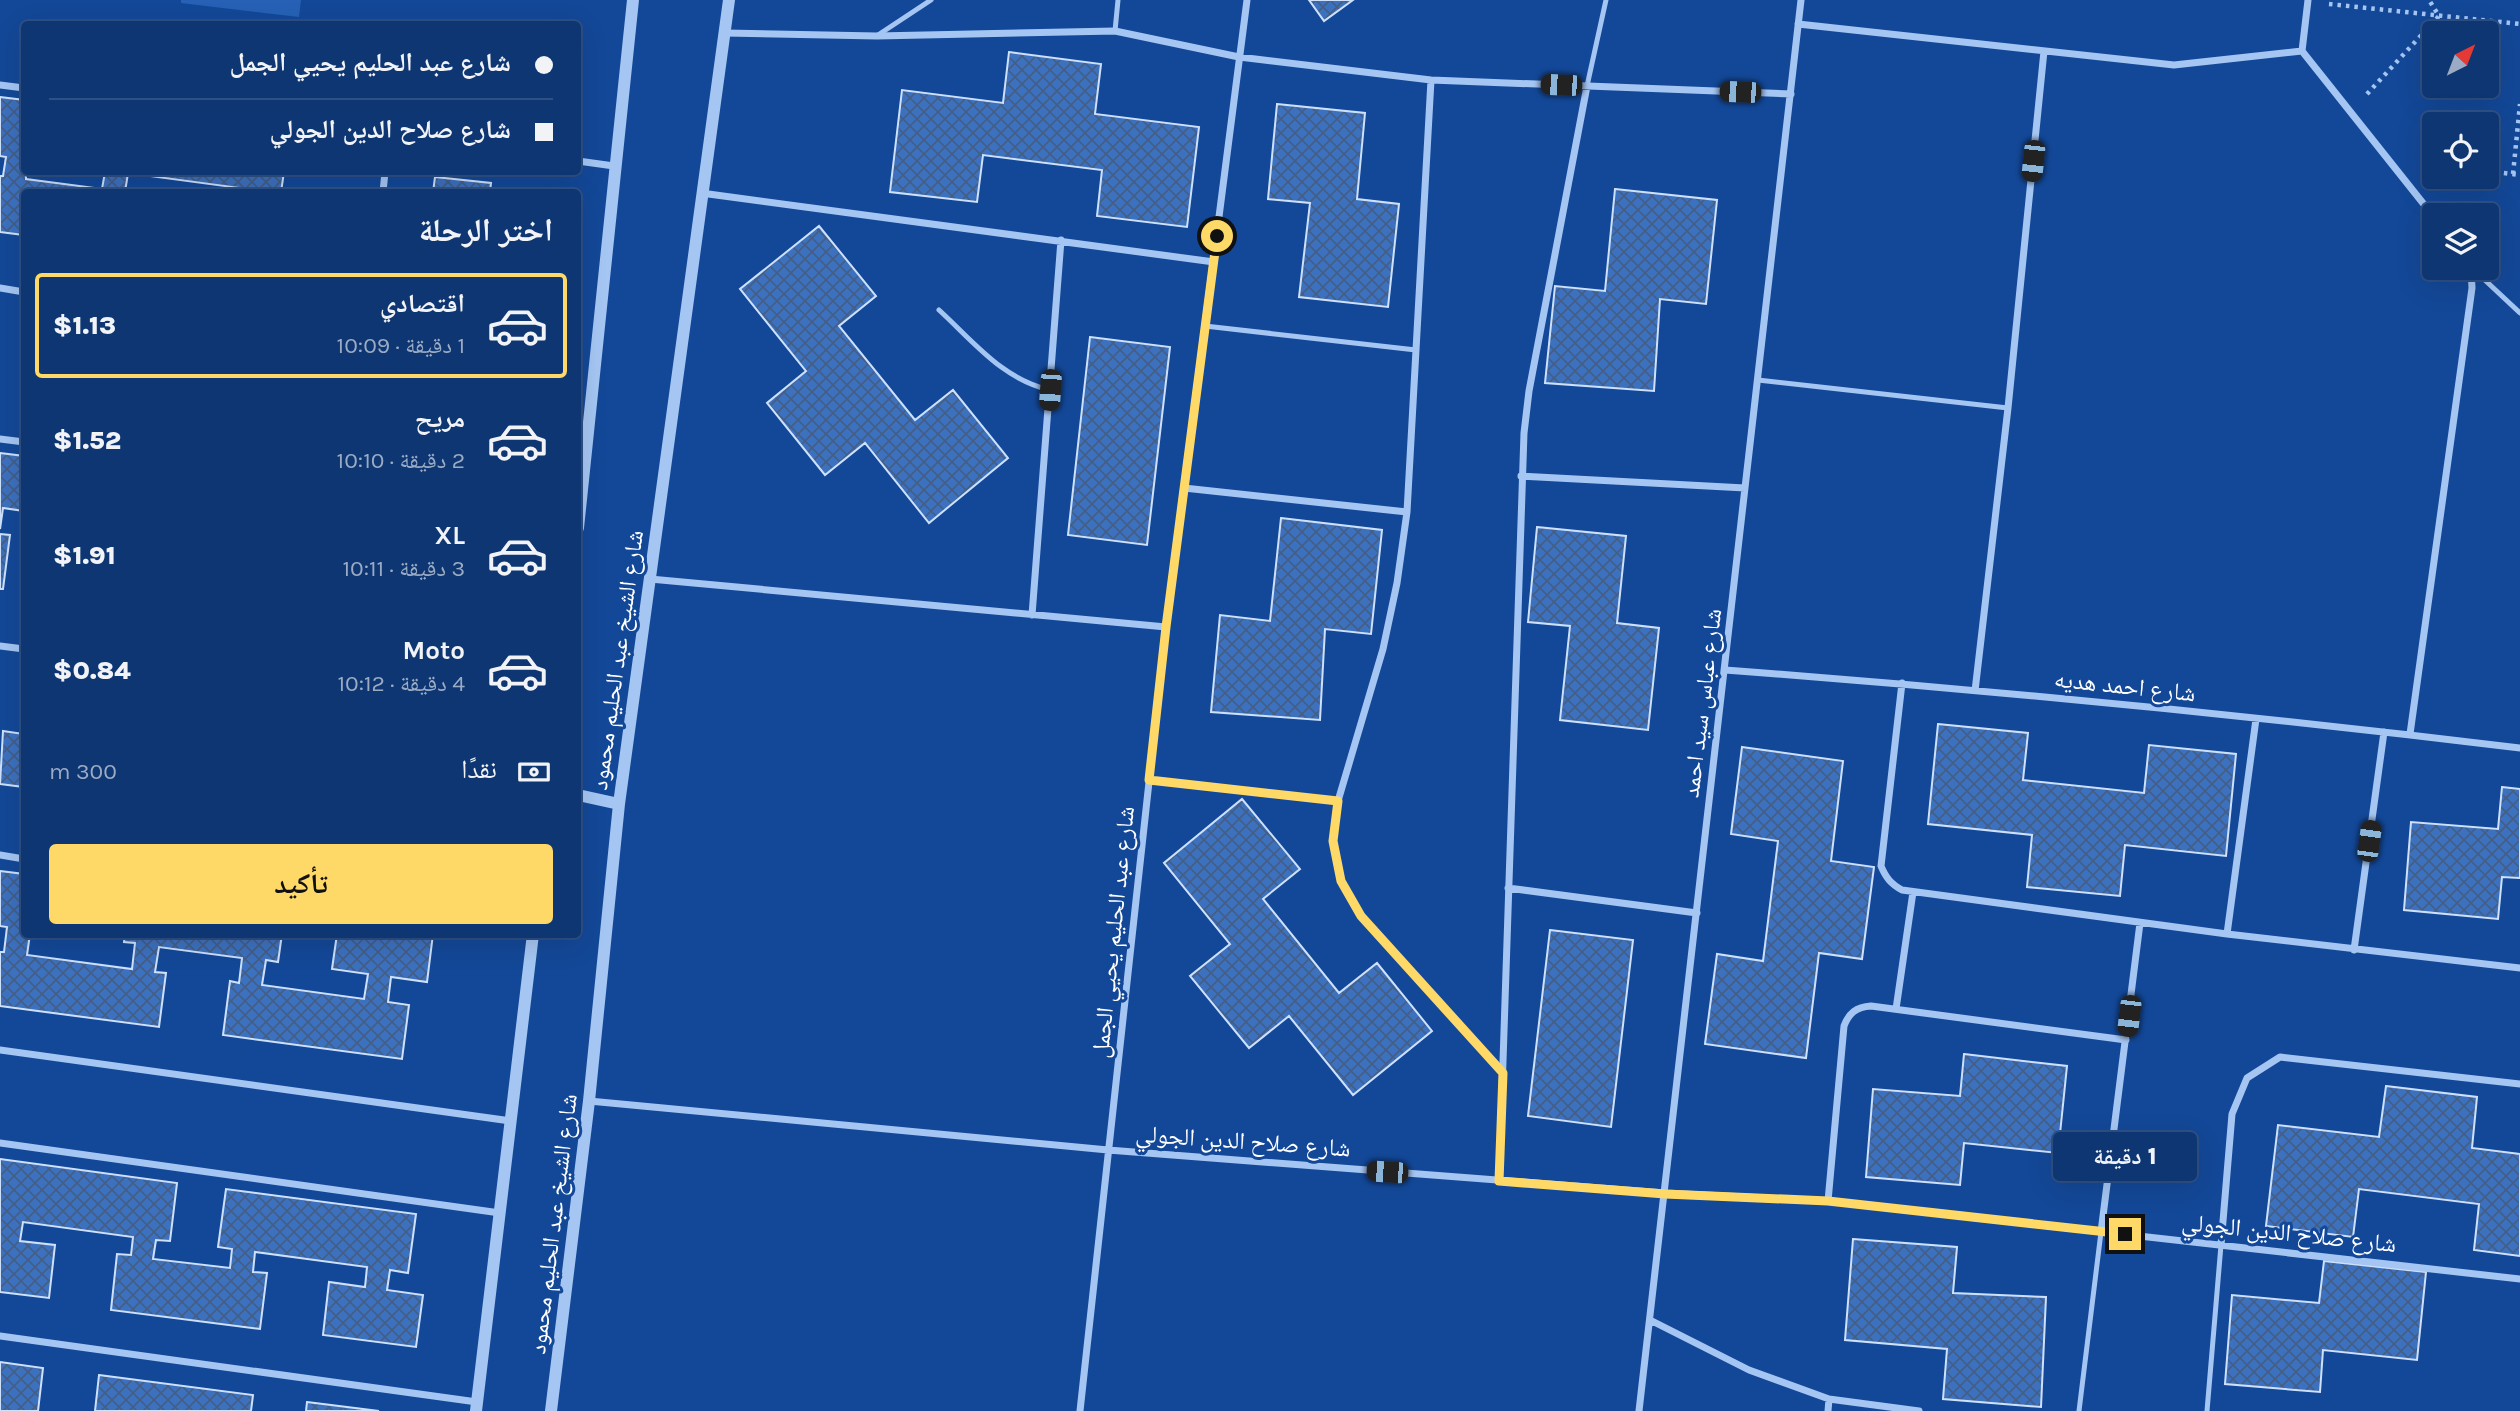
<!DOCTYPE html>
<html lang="ar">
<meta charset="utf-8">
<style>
:root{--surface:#0e3672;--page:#173e77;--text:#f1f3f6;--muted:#9babc4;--line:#2e5084;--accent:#ffd967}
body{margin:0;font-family:Karla,"Noto Naskh Arabic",sans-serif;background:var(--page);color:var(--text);direction:rtl;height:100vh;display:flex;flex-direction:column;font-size:26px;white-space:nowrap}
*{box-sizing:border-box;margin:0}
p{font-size:23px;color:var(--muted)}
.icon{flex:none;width:38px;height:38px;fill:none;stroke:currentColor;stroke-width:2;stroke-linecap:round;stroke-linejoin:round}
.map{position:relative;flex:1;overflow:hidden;direction:ltr}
.drawer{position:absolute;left:21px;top:189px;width:560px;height:749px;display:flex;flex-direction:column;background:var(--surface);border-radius:7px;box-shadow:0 7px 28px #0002,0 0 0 2px var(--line);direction:rtl}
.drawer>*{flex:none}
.banner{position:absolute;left:21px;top:21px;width:560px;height:154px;border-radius:7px;box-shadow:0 7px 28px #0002,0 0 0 2px var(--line);direction:rtl;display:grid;align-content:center;height:154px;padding:0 28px;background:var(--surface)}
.needle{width:46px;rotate:42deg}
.tools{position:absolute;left:2422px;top:21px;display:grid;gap:14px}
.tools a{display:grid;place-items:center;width:77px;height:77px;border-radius:7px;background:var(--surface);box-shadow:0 7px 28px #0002,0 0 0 2px var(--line);font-size:35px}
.end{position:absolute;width:32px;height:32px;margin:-16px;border:9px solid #ffd967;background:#111;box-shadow:0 0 0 4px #111}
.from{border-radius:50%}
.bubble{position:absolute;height:49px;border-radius:7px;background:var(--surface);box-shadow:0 7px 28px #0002,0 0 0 2px var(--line);font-size:23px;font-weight:800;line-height:49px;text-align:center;direction:rtl}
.car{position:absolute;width:21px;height:42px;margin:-21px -10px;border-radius:9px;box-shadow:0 0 5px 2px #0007;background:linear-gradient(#222 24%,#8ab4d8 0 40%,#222 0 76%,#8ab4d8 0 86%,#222 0)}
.banner b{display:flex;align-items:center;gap:24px;height:66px;font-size:26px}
.banner b+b{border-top:2px solid var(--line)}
.banner i{width:18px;height:18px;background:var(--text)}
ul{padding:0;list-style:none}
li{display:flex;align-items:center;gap:21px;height:105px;margin:0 14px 10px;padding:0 14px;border:4px solid transparent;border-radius:7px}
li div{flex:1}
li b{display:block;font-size:26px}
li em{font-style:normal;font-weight:800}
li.on{border-color:var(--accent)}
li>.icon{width:63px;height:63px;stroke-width:1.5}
h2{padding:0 28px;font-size:32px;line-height:84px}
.pay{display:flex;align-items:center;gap:18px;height:77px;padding:0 28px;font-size:26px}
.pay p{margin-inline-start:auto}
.cta{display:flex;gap:14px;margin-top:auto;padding:14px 28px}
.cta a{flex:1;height:80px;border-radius:7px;background:var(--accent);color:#111;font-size:28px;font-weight:800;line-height:80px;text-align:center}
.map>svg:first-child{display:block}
.grass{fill:#2661b6}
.building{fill:url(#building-cross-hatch);stroke:#cde1fd;stroke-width:2}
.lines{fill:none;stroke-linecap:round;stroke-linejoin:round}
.path{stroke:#a5c6f3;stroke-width:4.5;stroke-dasharray:3.5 5;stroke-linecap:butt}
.service{stroke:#a5c6f3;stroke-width:5}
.minor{stroke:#a5c6f3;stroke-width:7}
.tertiary{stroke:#a5c6f3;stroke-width:12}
.route{stroke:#ffd967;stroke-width:9}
.labels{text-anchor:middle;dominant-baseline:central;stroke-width:6;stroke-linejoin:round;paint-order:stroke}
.street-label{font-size:24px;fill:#fff;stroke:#134898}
</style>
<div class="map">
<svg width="2520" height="1411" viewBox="0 0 2520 1411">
<defs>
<pattern id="building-cross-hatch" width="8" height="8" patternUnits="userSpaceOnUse" patternTransform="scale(1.75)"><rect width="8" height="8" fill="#3c71c0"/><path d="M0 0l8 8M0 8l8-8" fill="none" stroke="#445e86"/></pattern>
</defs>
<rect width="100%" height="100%" fill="#134898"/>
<path class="grass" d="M181 0H301L299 17 181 3Z"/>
<path class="building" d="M1309 0H1353L1324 21Z
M1009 52 1101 64 1095 114 1199 127 1187 227 1097 216 1102 170 983 155 977 202 890 192 902 90 1003 103Z
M0 97 24 100 26 179 102 189 105 172H284L281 192 263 191 262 192H239L240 188 128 173 125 192H24V235L0 232V176H3L6 157 0 156Z
M1277 104 1365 113 1357 199 1399 204 1388 307 1299 297 1310 203 1268 199Z
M435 177 491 183 490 192H433Z
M1615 189 1717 200 1706 304 1660 299 1654 391 1545 383 1555 286 1605 291Z
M819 226 876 296 839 326 915 420 953 390 1008 458 929 523 865 443 825 475 767 403 806 371 740 289Z
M1090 337 1170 347 1147 545 1068 535Z
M0 453 24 456V511L3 508 0 529Z
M1281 518 1382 530 1371 634 1325 629 1320 720 1211 712 1220 615 1270 621Z
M1537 527 1626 536 1617 623 1659 628 1648 730 1560 720 1570 626 1528 622Z
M0 534 10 535 3 589H0Z
M1938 724 2028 733 2023 780 2144 793 2149 745 2236 754 2226 856 2125 845 2120 896 2027 887 2032 835 1928 824Z
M3 731 24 734V787L0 784Z
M1742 747 1843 761 1831 861 1874 867 1862 959 1819 953 1806 1058 1705 1044 1717 954 1763 961 1778 841 1731 834Z
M2502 787 2520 789V878L2502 877 2498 919 2404 910 2411 822 2498 829Z
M1242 799 1300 869 1263 899 1339 993 1377 963 1432 1031 1353 1095 1289 1016 1249 1048 1190 976 1230 944 1164 863Z
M0 871 24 874V934H30L27 955 132 969 135 943 124 942 125 934H282L278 962 266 960 262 985 364 999 368 974 332 969 337 934H433L427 982 391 977 388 1002 409 1005 402 1059 223 1035 230 981 239 983 242 958 159 947 155 972 166 973 159 1027 0 1006V952H4L7 927 0 926Z
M1550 930 1633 940 1611 1127 1528 1116Z
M1964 1054 2067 1066 2058 1153 1964 1143 1960 1185 1866 1177 1873 1089 1960 1096Z
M2386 1086 2477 1097 2472 1148 2520 1154V1256L2474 1250 2479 1204 2359 1189 2353 1237 2266 1226 2278 1125 2379 1137Z
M0 1159 177 1183 170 1241 156 1240 153 1259 230 1268 232 1249 218 1247 226 1189 416 1214 408 1273 390 1270 387 1290 423 1295 416 1347 323 1335 329 1282 365 1287 367 1267 255 1252 253 1272 267 1273 260 1329 111 1310 117 1254 131 1255 133 1237 23 1222 20 1241 55 1245 49 1298 0 1292Z
M1853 1239 1957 1247 1953 1293 2046 1297 2041 1407 1943 1399 1947 1349 1845 1340Z
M2324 1261 2426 1272 2417 1360 2323 1350 2320 1392 2225 1384 2232 1295 2319 1303Z
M0 1362 43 1368 38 1411H0Z
M99 1375 253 1395 251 1411H95Z
M307 1402 379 1411H306Z"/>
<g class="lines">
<path class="path" d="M2329 4 2520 24
M2367 94 2439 16 2429 0
M2487 171 2520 175
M2513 174 2520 104"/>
<path class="service" d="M1115 31 1118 0
M878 35 931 0
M1587 86 1606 0
M2472 268 2520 313
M939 310C974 342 1002 379 1050 390
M1205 326 1416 350
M1758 380 2008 408
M2079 1411 2101 1232
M2207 1411 2221 1245"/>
<path class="minor" d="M2308 0 2302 51 2434 217
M1798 24 2174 65 2302 51
M725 33 877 36 1115 31 1239 57 1431 80 1791 94
M1431 80 1407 512 1397 583 1383 649 1338 801 1333 841 1341 881 1361 916 1503 1073
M0 85 24 88
M578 161 614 166
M383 192 385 172
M701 193 1214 262
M0 288 24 292
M0 439 24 442
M1521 476 1745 488
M1184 488 1407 512
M650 579 1166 627
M1032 615 1061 240
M0 646 24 649
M1725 670C1990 690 2256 716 2520 748
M1902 683 1881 866C1886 878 1891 884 1902 890L2227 934 2520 968
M1975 691 2008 408 2044 51
M2410 734 2472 288 2471 268
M1149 780 1338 801
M0 855 24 859
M1508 888 1697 913
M2227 934 2256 719
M2354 950 2384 732
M1896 1009 1913 892
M0 1050 511 1121
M589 1101 1108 1150 1665 1193 1828 1201 2520 1279
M0 1143 500 1213
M1499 1181 1524 433 1529 391 1587 86
M1828 1201 1844 1026C1849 1013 1856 1007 1871 1006L2126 1040
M2101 1232 2140 923
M2221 1245 2232 1114 2247 1078 2280 1057 2520 1084
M1650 1320 1749 1370 1829 1399 1919 1411
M0 1336 477 1402
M1080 1411 1166 627 1247 0
M1639 1411 1801 0
M1828 1411 1829 1399"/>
<path class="tertiary" d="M578 528 633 0
M578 795 619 804
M476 1411 533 934
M551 1411 589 1101 619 804 729 0"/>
</g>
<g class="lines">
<path class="route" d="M1217 236 1166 627 1149 780 1338 801 1333 841 1341 881 1361 916 1503 1073 1499 1181 1665 1194 1828 1201 2125 1234"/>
</g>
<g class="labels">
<g class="street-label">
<text transform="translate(617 660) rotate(-82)">شارع الشيخ عبد الحليم محمود</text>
<text transform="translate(2125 686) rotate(6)">شارع احمد هديه</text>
<text transform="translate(1702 703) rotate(-83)">شارع عباس سيد احمد</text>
<text transform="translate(1113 932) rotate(-84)">شارع عبد الحليم يحيي الجمل</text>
<text transform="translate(1243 1141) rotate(4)">شارع صلاح الدين الجولي</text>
<text transform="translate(553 1224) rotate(-83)">شارع الشيخ عبد الحليم محمود</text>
<text transform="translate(2289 1233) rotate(6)">شارع صلاح الدين الجولي</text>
</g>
</g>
</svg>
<div class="tools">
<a><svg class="needle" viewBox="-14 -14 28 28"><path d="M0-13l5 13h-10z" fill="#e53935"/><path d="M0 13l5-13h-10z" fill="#9babc4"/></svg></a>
<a><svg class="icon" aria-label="locate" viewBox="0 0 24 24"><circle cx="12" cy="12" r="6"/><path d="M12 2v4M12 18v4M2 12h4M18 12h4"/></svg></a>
<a><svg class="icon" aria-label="layers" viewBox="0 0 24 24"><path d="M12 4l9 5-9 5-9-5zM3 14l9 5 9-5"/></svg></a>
</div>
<i class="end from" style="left:1217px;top:236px"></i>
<i class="end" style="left:2125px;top:1234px"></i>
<div class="bubble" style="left:2053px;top:1132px;width:144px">1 دقيقة</div>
<i class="car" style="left:1561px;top:85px;rotate:272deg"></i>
<i class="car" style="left:1740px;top:92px;rotate:272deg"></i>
<i class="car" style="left:2033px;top:161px;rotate:186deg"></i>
<i class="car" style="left:1050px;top:390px;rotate:184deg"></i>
<i class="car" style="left:2369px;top:841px;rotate:8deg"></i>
<i class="car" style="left:2129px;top:1016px;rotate:187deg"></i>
<i class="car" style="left:1387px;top:1172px;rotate:274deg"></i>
<div class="banner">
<b><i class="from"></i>شارع عبد الحليم يحيي الجمل</b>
<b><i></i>شارع صلاح الدين الجولي</b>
</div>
<section class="drawer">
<h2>اختر الرحلة</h2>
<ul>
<li class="on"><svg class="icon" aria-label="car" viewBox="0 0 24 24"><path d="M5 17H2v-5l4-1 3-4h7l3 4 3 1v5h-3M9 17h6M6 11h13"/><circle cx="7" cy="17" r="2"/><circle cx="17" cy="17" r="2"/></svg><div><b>اقتصادي</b><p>1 دقيقة · 10:09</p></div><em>$1.13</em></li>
<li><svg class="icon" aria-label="car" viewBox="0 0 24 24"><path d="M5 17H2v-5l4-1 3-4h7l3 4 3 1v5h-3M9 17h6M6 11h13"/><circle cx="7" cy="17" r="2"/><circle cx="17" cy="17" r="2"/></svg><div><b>مريح</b><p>2 دقيقة · 10:10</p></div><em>$1.52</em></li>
<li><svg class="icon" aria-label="car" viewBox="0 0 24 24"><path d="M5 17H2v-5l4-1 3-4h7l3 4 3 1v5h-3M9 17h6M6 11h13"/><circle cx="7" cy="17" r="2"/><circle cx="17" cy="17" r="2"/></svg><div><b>XL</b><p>3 دقيقة · 10:11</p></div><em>$1.91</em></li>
<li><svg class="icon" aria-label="car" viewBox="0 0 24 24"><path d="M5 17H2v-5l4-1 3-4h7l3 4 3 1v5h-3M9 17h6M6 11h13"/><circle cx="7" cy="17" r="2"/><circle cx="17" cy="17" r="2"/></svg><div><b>Moto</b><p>4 دقيقة · 10:12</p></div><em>$0.84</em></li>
</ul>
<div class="pay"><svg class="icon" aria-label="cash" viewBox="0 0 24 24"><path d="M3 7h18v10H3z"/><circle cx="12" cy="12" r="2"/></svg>نقدًا<p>300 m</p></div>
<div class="cta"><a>تأكيد</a></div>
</section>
</div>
